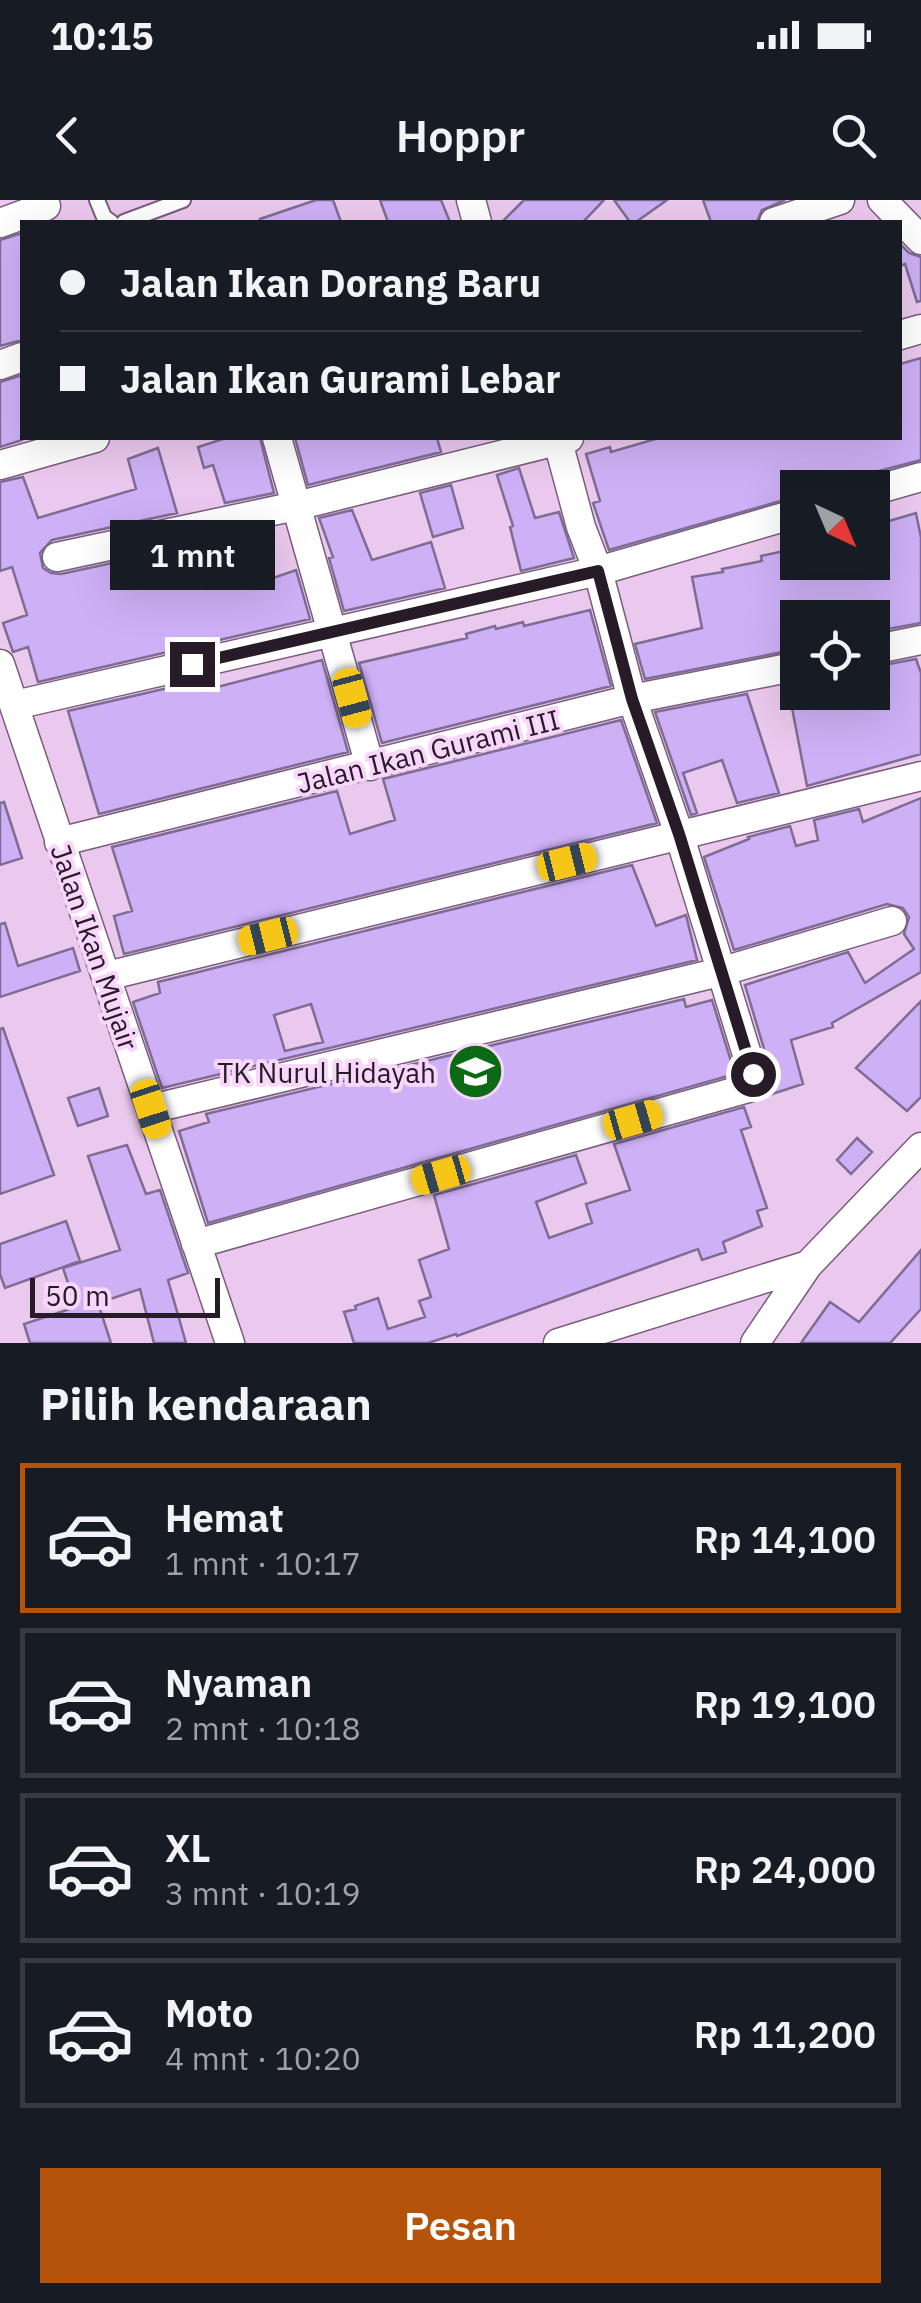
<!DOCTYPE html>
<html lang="id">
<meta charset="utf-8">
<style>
:root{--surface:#171b24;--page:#242831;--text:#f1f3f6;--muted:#9ea1a6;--line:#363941;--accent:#b45309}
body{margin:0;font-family:"IBM Plex Sans",sans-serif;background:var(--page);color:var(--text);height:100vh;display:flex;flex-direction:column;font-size:38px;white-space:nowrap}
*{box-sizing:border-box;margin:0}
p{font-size:32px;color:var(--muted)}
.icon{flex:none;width:55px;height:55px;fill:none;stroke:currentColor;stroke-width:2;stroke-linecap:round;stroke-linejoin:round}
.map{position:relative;height:1143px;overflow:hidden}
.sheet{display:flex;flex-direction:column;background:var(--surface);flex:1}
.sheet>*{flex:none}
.top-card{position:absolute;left:20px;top:20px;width:882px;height:220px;border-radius:0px;box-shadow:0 10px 40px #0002;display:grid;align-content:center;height:220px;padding:0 40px;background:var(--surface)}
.needle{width:65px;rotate:136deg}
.controls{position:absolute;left:780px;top:270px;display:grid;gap:20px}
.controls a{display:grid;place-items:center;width:110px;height:110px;border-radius:0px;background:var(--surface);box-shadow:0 10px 40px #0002;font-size:50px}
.scale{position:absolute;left:30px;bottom:25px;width:190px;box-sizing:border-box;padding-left:10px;border:5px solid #271b28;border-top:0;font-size:28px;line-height:35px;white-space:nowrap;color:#271b28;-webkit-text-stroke:8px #f9d6fb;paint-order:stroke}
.end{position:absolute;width:45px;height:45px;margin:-22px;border:12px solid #271b28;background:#fff;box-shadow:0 0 0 5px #fff}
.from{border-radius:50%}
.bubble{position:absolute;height:70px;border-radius:0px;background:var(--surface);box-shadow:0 10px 40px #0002;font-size:32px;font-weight:600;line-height:70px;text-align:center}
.car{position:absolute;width:30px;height:60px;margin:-30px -15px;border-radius:12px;box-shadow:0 0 8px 2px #0007;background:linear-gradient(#f5c518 24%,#345 0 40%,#f5c518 0 76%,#345 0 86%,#f5c518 0)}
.top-card b{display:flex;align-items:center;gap:35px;height:95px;font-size:38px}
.top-card b+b{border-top:2px solid var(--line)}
.top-card i{width:25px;height:25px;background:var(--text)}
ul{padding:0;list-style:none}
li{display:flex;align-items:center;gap:30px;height:150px;margin:0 20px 15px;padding:0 20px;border:5px solid var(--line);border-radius:0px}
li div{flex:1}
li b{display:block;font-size:38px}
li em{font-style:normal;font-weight:600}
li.current{border-color:var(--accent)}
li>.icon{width:90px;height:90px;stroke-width:1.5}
h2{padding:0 40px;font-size:45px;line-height:120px}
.button{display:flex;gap:20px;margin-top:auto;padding:20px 40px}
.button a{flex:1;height:115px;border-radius:0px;background:var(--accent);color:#fff;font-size:40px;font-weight:600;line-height:115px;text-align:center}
.status{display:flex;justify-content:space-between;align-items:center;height:70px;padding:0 50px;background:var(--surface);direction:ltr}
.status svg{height:28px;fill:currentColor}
header{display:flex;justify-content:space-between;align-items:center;height:130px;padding:0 40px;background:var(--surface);font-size:45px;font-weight:600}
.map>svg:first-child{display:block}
.building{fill:#ceb0f6;stroke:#7d6d93;stroke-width:2.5;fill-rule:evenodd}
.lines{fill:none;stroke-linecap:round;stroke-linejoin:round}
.service-casing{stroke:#7a5c7d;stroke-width:18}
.minor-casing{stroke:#7a5c7d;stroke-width:31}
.service{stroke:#fff;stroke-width:14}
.minor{stroke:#fff;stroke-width:28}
.route{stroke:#271b28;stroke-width:12}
.labels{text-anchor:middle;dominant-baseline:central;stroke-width:8;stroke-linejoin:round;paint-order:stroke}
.street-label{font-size:28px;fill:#271b28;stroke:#f9d6fb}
.poi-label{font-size:28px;fill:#271b28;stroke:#f9d6fb;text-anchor:end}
</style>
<div class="status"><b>10:15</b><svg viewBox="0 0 49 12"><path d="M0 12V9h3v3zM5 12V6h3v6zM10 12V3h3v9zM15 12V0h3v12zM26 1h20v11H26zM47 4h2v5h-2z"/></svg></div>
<header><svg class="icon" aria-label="back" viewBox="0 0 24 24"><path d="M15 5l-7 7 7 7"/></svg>Hoppr<svg class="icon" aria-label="search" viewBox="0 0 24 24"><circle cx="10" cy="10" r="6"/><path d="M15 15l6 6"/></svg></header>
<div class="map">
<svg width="921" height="1143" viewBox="0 0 921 1143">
<rect width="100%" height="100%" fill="#ebc9ee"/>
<path class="building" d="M316 0H333L341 22H260V19Z
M380 0H441L450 22H388Z
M524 0H604L583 22H502Z
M614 0H667L636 22H630Z
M703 0H785L762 10 757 22H711Z
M22 33V140L0 146V40Z
M900 44 909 53 921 57V101L917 102 905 64 900 66Z
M921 158V260L867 274 855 288H798V296L609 350 593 303 600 301 586 254 610 247 611 252 659 238H900V164Z
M22 175V240L0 247V182Z
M226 238H260L274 293 225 303 213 265 204 268 198 247Z
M295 238H437L441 252 308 285Z
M158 248 177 313 52 340 40 353 43 368 51 373 61 374 192 346 206 389 244 376 247 387 296 370 310 419 38 482 28 447 13 452 3 423 27 415 12 367 0 371V282L23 277 38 318 136 289 128 259Z
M519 268 535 318 559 312 574 358 521 371 510 327 513 326 497 275Z
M451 285 463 328 433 337 420 293Z
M352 310 372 360 431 342 445 388 344 411 329 358 333 357 319 318Z
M916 313 921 338V423L872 432V418H798V449L645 479 635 444 702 428 692 377 723 372 722 369 762 361 761 356 798 348V362H872V326Z
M590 410 611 486 382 543 359 463 467 438 466 434 495 426 496 429 523 422 524 426Z
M916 459 921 473V554L807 586 789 492H872V467Z
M322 460 348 552 99 614 68 511 194 482 195 489 201 487 202 491Z
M747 494 779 593 737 603 722 560 683 573 697 613 691 615 655 512Z
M621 520 657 623 124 754 114 716 132 711 112 647 337 591 350 634 395 620 383 579Z
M921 598V772L832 823 833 827 791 840 803 884 763 897 770 869 745 785 848 752 865 783 914 749 904 734 909 717 903 708 887 704 734 750 704 657 749 639 748 637 790 626 796 646 818 640 814 620 859 609 863 622Z
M4 602 22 658 0 665V603Z
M632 665 656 726 686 715 697 760 162 888 133 802 160 793 158 782ZM311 804 323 842 285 851 274 815Z
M5 723 18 766 73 748 80 771 0 797V724Z
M684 799 686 807 712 800 735 874 208 1023 179 931 209 922 206 914Z
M921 801V897L907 911 856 868Z
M3 828 54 975 0 994V829Z
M99 888 108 916 78 926 68 898Z
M744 907 751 927 741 930 767 1008 757 1011 762 1026 723 1042 726 1052 702 1060 698 1049 457 1136 456 1134 428 1143H354L344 1112 356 1109 355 1106 378 1098 388 1129 425 1117 419 1101 431 1097 419 1060 449 1049 434 995 576 955 586 983 536 1002 549 1038 592 1023 586 1004 630 990 614 944Z
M857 938 872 952 851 974 837 960Z
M127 945 146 994 160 990 188 1073 168 1080 186 1143H154L140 1089 98 1103 111 1143H30L24 1124 76 1107 63 1068 120 1050 88 956Z
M66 1021 80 1061 5 1088 0 1074V1044Z
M921 1050V1109L890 1143H801L830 1102 859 1122Z"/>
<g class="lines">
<defs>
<path id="service" d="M97 0 104 17 111 22
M124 22 183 0"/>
<path id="minor" d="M471 0 477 22
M882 0 921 40
M774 22 840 0
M0 23 46 6
M900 135 921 129
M0 165 22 157
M277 238 370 566
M0 265 95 238
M872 291 921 277
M57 357 296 306 569 238
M872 450 921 440
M0 464 230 1143
M15 505 598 371 798 313
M59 642 632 499 798 466
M107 776 921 576
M151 909 720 772 892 721
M196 1044 748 888 753 874 679 634 632 499 598 371 581 327 557 238
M558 1143 808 1065
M755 1143 808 1065 921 947"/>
</defs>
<use href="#service" class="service-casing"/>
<use href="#minor" class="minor-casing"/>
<use href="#service" class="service"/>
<use href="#minor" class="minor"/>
</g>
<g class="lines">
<path class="route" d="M192 464 598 371 632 499 679 634 753 874"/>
</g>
<defs>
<symbol id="school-disc" viewBox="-11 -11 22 22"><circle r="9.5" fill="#0c6a14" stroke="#f9d6fb"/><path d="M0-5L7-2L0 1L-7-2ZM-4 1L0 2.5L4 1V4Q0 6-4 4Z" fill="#fff"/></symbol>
</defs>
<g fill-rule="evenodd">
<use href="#school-disc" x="444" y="840" width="63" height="63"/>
</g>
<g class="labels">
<g class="street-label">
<text transform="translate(428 551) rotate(-14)">Jalan Ikan Gurami III</text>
<text transform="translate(95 747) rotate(71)">Jalan Ikan Mujair</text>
</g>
<g class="poi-label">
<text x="436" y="872">TK Nurul Hidayah</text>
</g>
</g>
</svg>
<div class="controls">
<a><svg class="needle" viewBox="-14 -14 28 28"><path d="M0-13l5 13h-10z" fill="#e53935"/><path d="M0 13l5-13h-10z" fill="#9ea1a6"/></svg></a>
<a><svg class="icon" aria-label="locate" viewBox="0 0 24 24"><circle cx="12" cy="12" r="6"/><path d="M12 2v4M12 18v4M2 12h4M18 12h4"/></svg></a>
</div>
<div class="scale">50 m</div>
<i class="end from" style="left:753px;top:874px"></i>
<i class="end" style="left:192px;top:464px"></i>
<div class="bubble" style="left:110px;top:320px;width:165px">1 mnt</div>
<i class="car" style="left:352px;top:498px;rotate:165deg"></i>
<i class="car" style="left:567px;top:662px;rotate:76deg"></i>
<i class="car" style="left:268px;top:736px;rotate:256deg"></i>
<i class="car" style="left:151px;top:909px;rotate:162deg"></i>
<i class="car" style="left:633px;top:920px;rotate:74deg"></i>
<i class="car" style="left:441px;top:975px;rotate:254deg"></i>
<div class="top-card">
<b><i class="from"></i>Jalan Ikan Dorang Baru</b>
<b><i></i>Jalan Ikan Gurami Lebar</b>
</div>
</div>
<section class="sheet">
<h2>Pilih kendaraan</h2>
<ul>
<li class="current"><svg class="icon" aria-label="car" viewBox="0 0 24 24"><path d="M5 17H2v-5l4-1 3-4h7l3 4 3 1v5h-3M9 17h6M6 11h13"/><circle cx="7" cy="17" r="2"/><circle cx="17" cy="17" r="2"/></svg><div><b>Hemat</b><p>1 mnt · 10:17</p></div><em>Rp 14,100</em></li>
<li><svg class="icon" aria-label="car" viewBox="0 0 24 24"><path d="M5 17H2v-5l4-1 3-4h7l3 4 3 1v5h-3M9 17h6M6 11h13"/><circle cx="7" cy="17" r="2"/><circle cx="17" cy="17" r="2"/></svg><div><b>Nyaman</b><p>2 mnt · 10:18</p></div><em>Rp 19,100</em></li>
<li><svg class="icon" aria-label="car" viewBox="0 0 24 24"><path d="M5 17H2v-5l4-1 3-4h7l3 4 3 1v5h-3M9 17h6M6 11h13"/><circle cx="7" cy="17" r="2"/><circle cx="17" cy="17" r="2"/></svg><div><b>XL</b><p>3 mnt · 10:19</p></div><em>Rp 24,000</em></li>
<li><svg class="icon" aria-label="car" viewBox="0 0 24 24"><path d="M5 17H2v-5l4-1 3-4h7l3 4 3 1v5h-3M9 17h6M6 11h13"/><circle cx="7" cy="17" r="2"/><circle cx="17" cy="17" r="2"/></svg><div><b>Moto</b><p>4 mnt · 10:20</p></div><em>Rp 11,200</em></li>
</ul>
<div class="button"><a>Pesan</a></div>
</section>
